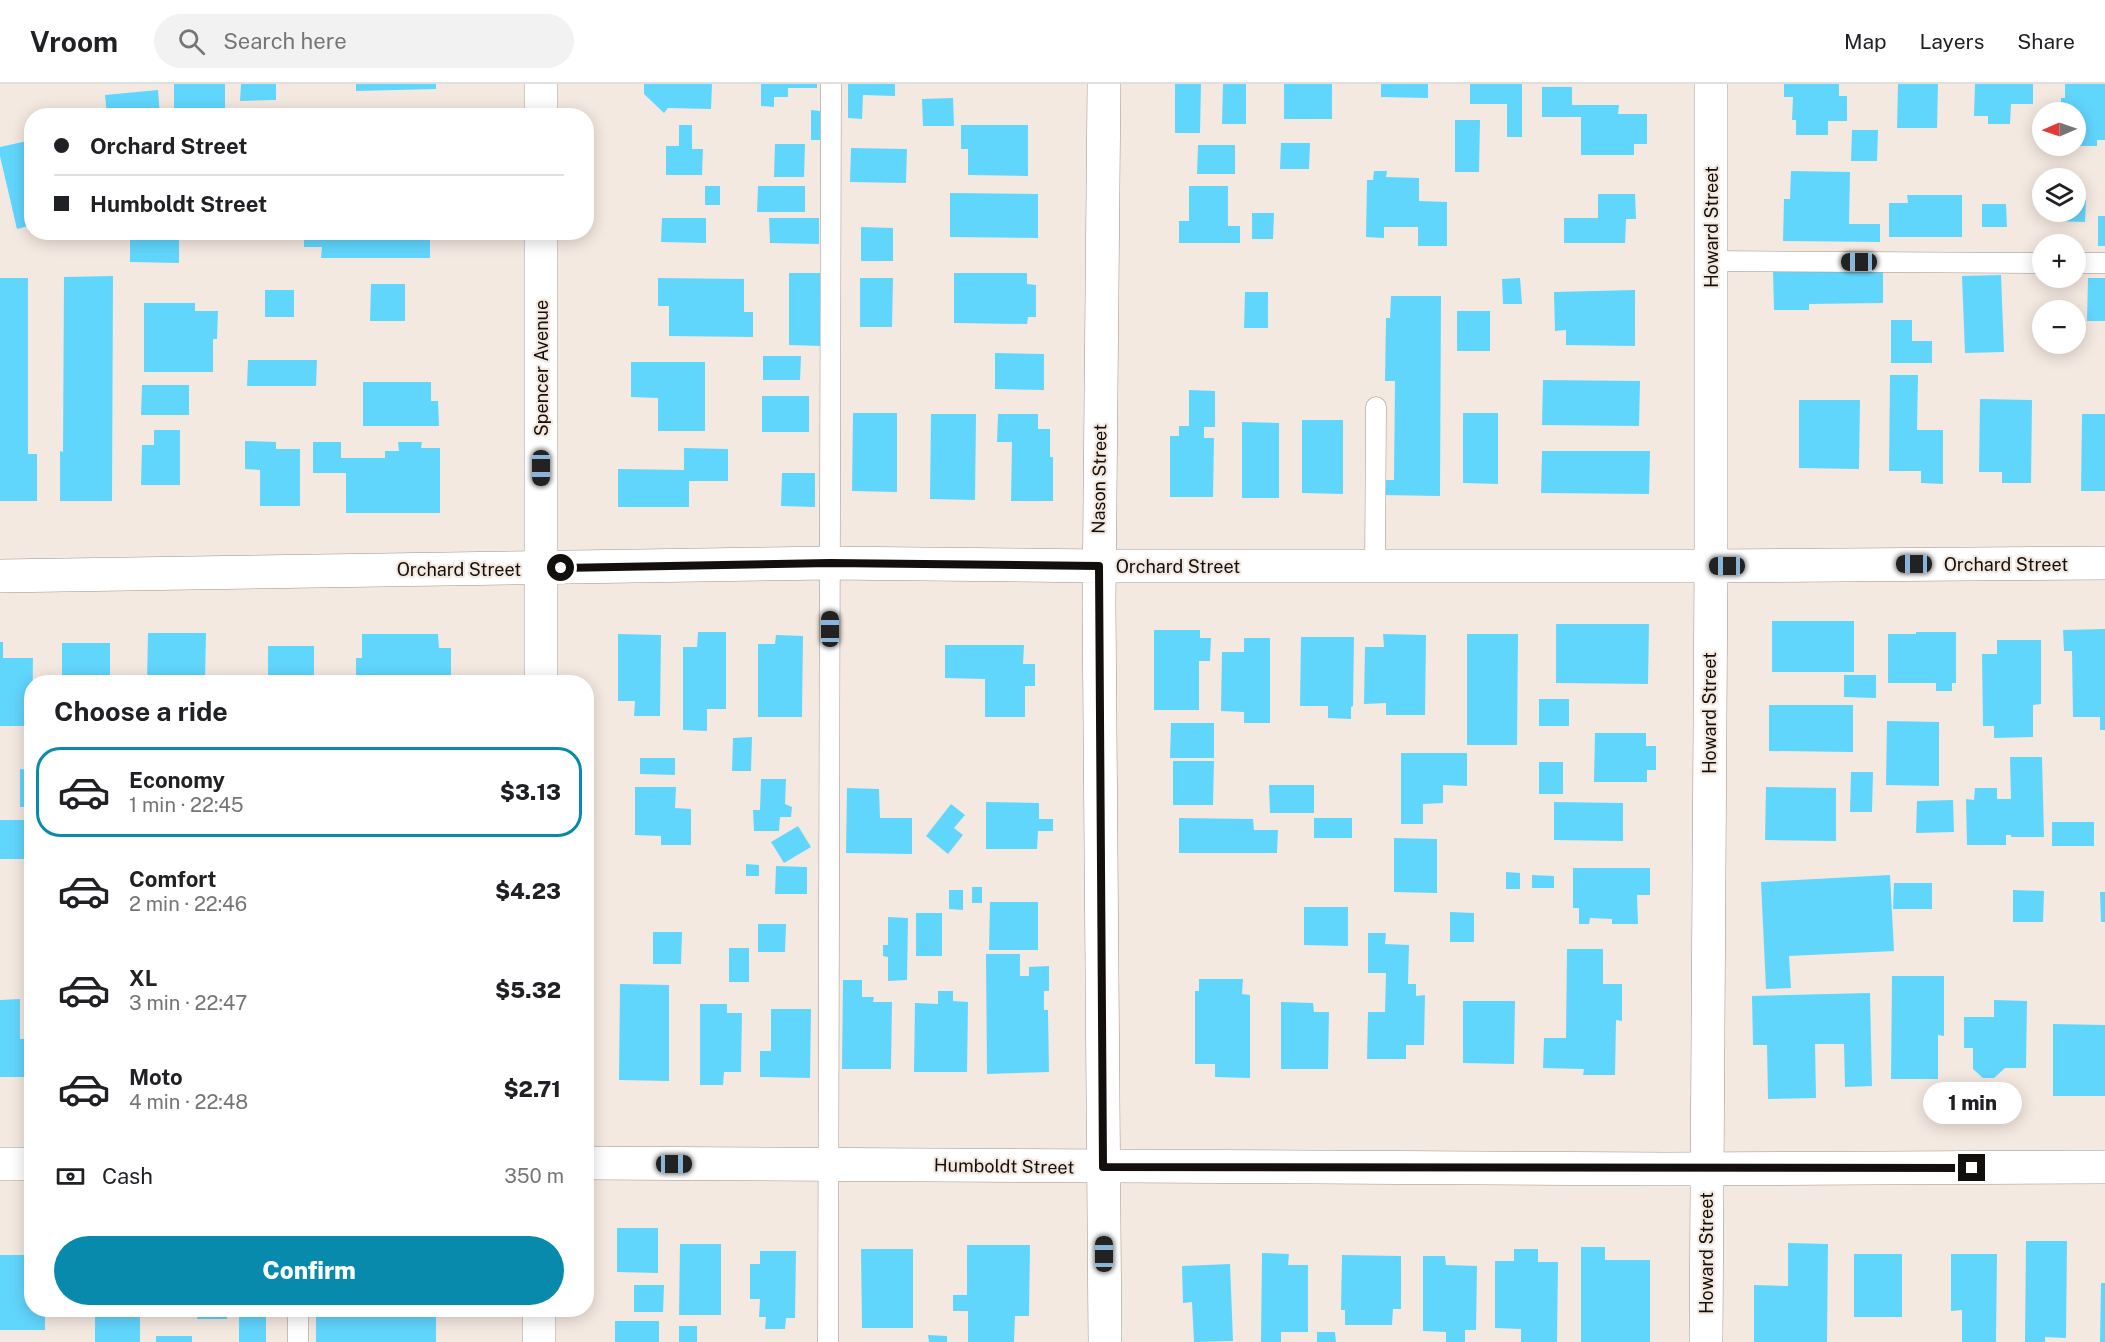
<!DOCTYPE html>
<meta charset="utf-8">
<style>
:root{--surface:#fff;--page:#f2f2f2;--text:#202124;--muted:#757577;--line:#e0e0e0;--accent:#078aab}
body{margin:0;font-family:"Public Sans",sans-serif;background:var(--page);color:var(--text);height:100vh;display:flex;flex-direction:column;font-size:22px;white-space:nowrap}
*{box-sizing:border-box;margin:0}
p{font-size:20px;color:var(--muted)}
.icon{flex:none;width:33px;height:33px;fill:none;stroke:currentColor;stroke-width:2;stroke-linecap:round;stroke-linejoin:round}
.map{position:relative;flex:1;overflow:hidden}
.side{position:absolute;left:24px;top:591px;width:570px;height:642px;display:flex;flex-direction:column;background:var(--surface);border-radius:24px;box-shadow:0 3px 15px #0003}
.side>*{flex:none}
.hud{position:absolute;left:24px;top:24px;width:570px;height:132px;border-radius:24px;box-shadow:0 3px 15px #0003;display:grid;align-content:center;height:132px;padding:0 30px;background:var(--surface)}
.needle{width:39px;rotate:268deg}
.buttons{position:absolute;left:2032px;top:18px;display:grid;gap:12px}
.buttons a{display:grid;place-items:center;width:54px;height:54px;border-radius:50%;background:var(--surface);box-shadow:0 3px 15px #0003;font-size:30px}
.end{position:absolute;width:27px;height:27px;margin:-14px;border:8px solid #130f0c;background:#fff;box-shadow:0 0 0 3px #fff}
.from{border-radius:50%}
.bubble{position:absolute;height:42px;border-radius:21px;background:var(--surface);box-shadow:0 3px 15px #0003;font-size:20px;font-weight:800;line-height:42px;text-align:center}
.car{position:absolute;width:18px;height:36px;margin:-18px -9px;border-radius:8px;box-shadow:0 0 4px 2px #0007;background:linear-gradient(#222 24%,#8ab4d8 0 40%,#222 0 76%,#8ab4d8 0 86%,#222 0)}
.hud b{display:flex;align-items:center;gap:21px;height:57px;font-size:22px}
.hud b+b{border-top:2px solid var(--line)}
.hud i{width:15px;height:15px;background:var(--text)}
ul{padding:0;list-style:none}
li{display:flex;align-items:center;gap:18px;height:90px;margin:0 12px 9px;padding:0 18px;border:3px solid transparent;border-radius:24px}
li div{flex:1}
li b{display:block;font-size:22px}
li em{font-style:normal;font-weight:800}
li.on{border-color:var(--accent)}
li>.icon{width:54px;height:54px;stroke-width:1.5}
h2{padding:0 30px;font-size:27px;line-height:72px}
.pay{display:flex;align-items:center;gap:15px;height:66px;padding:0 30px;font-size:22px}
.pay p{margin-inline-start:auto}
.cta{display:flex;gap:12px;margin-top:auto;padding:12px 30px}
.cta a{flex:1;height:69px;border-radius:36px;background:var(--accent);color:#fff;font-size:24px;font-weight:800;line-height:69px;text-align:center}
header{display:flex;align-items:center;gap:36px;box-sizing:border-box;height:84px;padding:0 30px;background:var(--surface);border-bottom:2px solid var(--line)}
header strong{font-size:28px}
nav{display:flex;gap:33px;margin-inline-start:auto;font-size:21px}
.search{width:420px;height:54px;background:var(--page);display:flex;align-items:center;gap:15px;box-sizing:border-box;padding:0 21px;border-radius:33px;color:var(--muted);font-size:22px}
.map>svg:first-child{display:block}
.building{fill:#61d6fd}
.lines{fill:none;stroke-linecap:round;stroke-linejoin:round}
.service-casing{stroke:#9d948b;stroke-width:21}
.minor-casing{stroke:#9d948b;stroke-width:34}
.tertiary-casing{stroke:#9d948b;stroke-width:34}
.service{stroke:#fff;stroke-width:20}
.minor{stroke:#fff;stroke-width:33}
.tertiary{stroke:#fff;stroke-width:33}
.route{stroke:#130f0c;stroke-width:8}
.labels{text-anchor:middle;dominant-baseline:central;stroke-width:4.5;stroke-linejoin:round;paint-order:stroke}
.street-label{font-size:18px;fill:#130f0c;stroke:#f4e9e1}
</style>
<header>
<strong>Vroom</strong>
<div class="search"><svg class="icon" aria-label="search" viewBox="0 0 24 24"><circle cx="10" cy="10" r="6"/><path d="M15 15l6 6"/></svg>Search here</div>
<nav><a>Map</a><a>Layers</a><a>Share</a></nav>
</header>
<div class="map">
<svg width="2105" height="1258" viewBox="0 0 2105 1258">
<rect width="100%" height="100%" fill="#f4e9e1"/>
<path class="building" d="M174 0H225V32H174Z
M241 0H276V16L240 17Z
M356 0H436V5L356 7Z
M644 0H712L711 25 668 24 664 29 644 10Z
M761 0H817V4H788V13H774V23L761 22Z
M848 0H895V12L863 11 862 35 848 34Z
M1175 0H1201L1200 49H1175Z
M1223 0H1246V40H1222Z
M1284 0H1332V35H1284Z
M1381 0H1428V14L1381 13Z
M1470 0H1522V53H1507V20H1470Z
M1784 0H1839V12H1847V37H1828V51H1796V36H1792L1793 13H1784Z
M1898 0H1938L1937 44H1897Z
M1975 0H2033V20H2011L2010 40H1988V32H1974Z
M2065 0H2105V56H2097V62H2076V28H2061V14H2065Z
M1542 3H1572V21H1619L1618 30H1647V60H1634V71H1581V33H1542Z
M158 6 160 32H107L105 11Z
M953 14 954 42H923L922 15Z
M342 24H429V32H342Z
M811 26 820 27V56H811Z
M1455 36H1480L1479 88H1455Z
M679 41H692V65H703L702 91H666V62H679Z
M961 41H1028V92L968 91V65H961Z
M1852 46H1878L1877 77H1851Z
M32 56V141L17 145 0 72V63Z
M1281 59H1310L1309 85H1280Z
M775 60H805L804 93H774Z
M1198 61H1235V90H1197Z
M851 64 907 65 906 99 850 98Z
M1374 87H1387L1386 93 1419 94V117L1447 118V162H1418V143H1384V154L1366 153 1367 96H1373Z
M1791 87 1850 88 1849 140H1880V158L1783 157 1784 115H1790Z
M705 102H720V121H705Z
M758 102H805V128H757Z
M1189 102H1228V142H1240V159H1179V137H1189Z
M950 109 1038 110V154L950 153Z
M1598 110H1635L1636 135H1626L1625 159H1564V134H1598Z
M1907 111H1962V153H1889V119H1908Z
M2076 116H2086L2085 138 2057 137 2058 128H2076Z
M1982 120H2006L2007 143H1982Z
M1252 129H1274L1273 155H1252Z
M2098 132H2105V162H2098Z
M662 134H706V159L661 158Z
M769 134H819V160L770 159Z
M861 143 893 144V177H861Z
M69 148H86V149L70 153Z
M304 148H430V174H321L322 163H304Z
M130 155H179V179L130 178Z
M1883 186V219L1809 220V226H1774L1773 187Z
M789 189H822V262L789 261Z
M954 189H1027V200L1036 201V233H1028L1027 240 954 239Z
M2001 191 2004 268 1965 269 1962 192Z
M113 192 112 417H60V367L63 368 64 193Z
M0 194H28V370H37V417H0Z
M658 194 744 195V228H753V253L669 252V222H658Z
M860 194H893L892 243H860Z
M1520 194 1522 220H1503L1502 195Z
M2088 194H2105V237H2087Z
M371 200H405V237H370Z
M265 206H294V233H265Z
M1635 206V262L1566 261V246L1555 247 1554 208Z
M1245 208H1268V244H1244Z
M1391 212H1441L1440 412 1383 411V396H1394L1395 297H1385L1386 234H1390Z
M144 219H195V227H218L217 255H213V288H144Z
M1457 227H1490V267H1457Z
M1891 236H1912V257H1932V279H1891Z
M995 269 1044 270V306L995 305Z
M763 272H801L800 296H763Z
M248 276H317L316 302H247Z
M631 278H705V347H658V314L631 313Z
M1890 291H1918L1917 346H1943V400L1921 399V387H1889Z
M1543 296 1640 297 1639 342 1542 341Z
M363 298H431V317H438L439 342H363Z
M142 301H189V331H141Z
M1189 306 1215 307V343H1204V354H1214L1213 413H1170V352H1179V342H1189Z
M762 312H809V348H762Z
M1980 315 2032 316 2031 399H2002V388H1979Z
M1799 316H1860L1859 385 1799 384Z
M853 329H897V408L852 407Z
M1463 329H1498V400L1463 399Z
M931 330H976L975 416 930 415Z
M998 330H1038V345H1050V373H1053V417H1011L1012 358H997Z
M2082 330H2105V407H2081Z
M1302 336H1343V410L1302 409Z
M1242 338 1279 339V414H1242Z
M154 346H180V401H141L142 361H154Z
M245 357 276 358V365H300V422H260V386L245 385Z
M313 358H341V374H385V367H399L398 358H422L421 364H440V429H346V389H313Z
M684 364 728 365V397H689V423H618V385L684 386Z
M1542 367H1650L1649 410 1541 409Z
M782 389H815V423L781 422Z
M1772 537H1854V588H1772Z
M1556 540H1649L1648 600 1556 599Z
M2105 545V646H2100V633H2073L2072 567H2064L2063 546Z
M1154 546H1200V554H1211L1210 577H1199V626H1154Z
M698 548H726V625H707V647L683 646V563H697Z
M1916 548H1956V599H1952V607H1936V599H1888V550H1916Z
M148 549H206L205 596 191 597 192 598H147Z
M362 550H438L439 564H451V598H436L435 591 356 592V574H362Z
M618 550 661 551 660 632H634L635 617H618Z
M1383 550 1426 551 1425 631H1386V619L1364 620 1365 563H1384Z
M1467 550H1518L1517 661H1467Z
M776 551 803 552 802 633H758V560H775Z
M1301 553H1354L1353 622 1351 623V635L1328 634V622H1300Z
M1244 554H1270V639H1244V628L1221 627 1222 568H1244Z
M1997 556H2041V620L2033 621V653L1994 654V642H1983L1982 570H1997Z
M0 558H3V574H33L32 642H0Z
M62 559H110V598H62Z
M945 561H1024L1023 580H1035V602H1025V633H985V595L945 594Z
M268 562H314V598H268Z
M1844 591H1876V614L1844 613Z
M1539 615H1569V642H1539Z
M1769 621H1853V668L1769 667Z
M1887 637 1939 638V702L1886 701Z
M1171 639H1214V674H1170Z
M1595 649H1646V662H1656V686H1647V698H1594Z
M752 653 751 687H732L733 654Z
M1401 669H1467V702L1443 701V719L1423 720V740H1401Z
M2010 673H2042L2044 753H2011V751H2006V761H1967L1966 715 1974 716 1975 704H1997V715H2011Z
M640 674H675V691L640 690Z
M1173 677H1214L1213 721H1173Z
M1539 678H1563V710H1539Z
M20 685 32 686V723H20Z
M1851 688H1873L1872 728H1850Z
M761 695H786L785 720 792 723 791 733H780L779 747H754L753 726H760Z
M1269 701H1314V729H1270Z
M635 703H676L675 724 691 725V761H661V752L635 751Z
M1766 703 1836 704V757L1765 756Z
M847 704 879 705 880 734H912V770L846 769Z
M1953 716 1954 748 1916 749 1917 717Z
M986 718 1039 719V735H1053V747H1038L1037 765H986Z
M1554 718 1623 719V757L1554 756Z
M951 720 965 731 954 744 963 751 948 770 926 752Z
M1179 734 1253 735 1254 746H1278L1277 769H1179Z
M1314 734H1352V754H1314Z
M0 736H32V775H0Z
M2052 738H2094V762H2052Z
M798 742 811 763 784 779 771 758Z
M1394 754 1437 755V809L1394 808Z
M746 780 759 781V792H746Z
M776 782 807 783V810H775Z
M1573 784H1650V811H1637L1638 840H1612V835L1590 834 1589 840H1579V824H1573Z
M1506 788 1520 789V805H1506Z
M1532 791 1554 792V804H1532Z
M1890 791 1894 867 1789 872 1791 904 1766 905 1761 798Z
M1894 799H1932V825H1893Z
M972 803H982V819H972Z
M949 806H963V826L949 825Z
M2013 806 2044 807 2043 838H2013Z
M2100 808H2105V838H2101Z
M990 818H1038V866H989Z
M1304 823H1348V862L1304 861Z
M1450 828 1474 829V858H1450Z
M916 829H942V872H916Z
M888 833 908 834 907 896 888 897V873L883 872V861H888Z
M758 840H786L785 868H758Z
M653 848H682L681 880H653Z
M1368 849H1386L1385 860 1409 861 1408 900H1416V912L1425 911 1424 961H1406V975H1367L1368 928H1385L1386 889H1368Z
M729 864H749V898H729Z
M1567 865H1603V900H1622V937L1616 936 1615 991H1583L1584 985 1543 984 1544 954H1566Z
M986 870H1020V892H1029V883L1049 882V907H1044V926H1048L1049 988 987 990Z
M1892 892H1944V952L1938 951V995H1891Z
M1199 895H1243L1242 910 1250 911V994L1215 993V980H1195V907H1199Z
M843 896H862V913H874L873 918H892L891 985H842Z
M620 900 669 901V997L619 996Z
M938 907H953V917L968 918 967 988H914L915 919 938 920Z
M1870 909 1872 1002 1845 1003 1844 960H1815L1816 1014 1768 1015 1767 961H1753L1752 912Z
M20 915V955H32V993H0V916Z
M1994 916 2027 917 2026 984H2005L1994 994H1983L1973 985V964H1964V933H1994Z
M1463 917H1515L1514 980 1463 979Z
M1281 918 1313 919 1314 928H1329L1328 985H1281Z
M700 920H727V929H742L741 988H724L723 1001H700Z
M771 925H811L810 994 760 993V967H771Z
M2053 940 2105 941V1012H2053Z
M617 1144H658V1189L617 1188Z
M2026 1157H2067L2066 1254 2045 1253V1258H2025Z
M1788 1159 1828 1160 1827 1258H1754V1201L1788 1202Z
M680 1160H721V1231H679Z
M967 1161H1030L1029 1232H1015L1014 1258H968V1227H953V1211H967Z
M1581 1163H1605V1176H1650V1258H1581Z
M861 1165H913V1244H862Z
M1514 1165H1538V1178H1558L1557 1258H1521V1245L1495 1244V1177H1514Z
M760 1167H796L795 1234H786L785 1245H765L766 1233H759L760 1215H750V1180H760Z
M1262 1169 1289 1170 1288 1181H1308V1248H1281V1258H1261Z
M1854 1170H1902V1233H1854Z
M1951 1170H1997L1996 1258H1962V1226L1951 1227Z
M0 1171H32V1226H45V1246H0Z
M1342 1171 1401 1172V1225H1393L1392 1241H1345V1226H1341Z
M1423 1172H1445L1446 1181 1477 1182 1476 1246H1465V1258H1446V1248L1423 1247Z
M1230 1180 1233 1257 1194 1258 1192 1218 1183 1219 1182 1182Z
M2101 1199H2105V1258H2100Z
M634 1201H664L663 1228H634Z
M95 1226H140V1258H95Z
M198 1226H227V1235H197Z
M239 1226H266V1258H239Z
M332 1226H436V1258H316V1228H332Z
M615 1237H659V1258H615Z
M679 1242H697V1258H679Z
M1317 1248H1335L1336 1258H1317Z
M928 1251 947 1252V1258H929Z
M156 1252H192V1258H156Z"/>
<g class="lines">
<defs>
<path id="service" d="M1711 177 2043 179
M2076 179H2105
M1375 482 1376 323
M298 1258V1226
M828 1258 831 0"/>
<path id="minor" d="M1104 0 1099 519 1105 1258
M0 492 830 479 1099 482H1711L2105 479
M1706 1258 1711 482V0"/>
<path id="tertiary" d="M541 0V32
M541 598V148
M586 1079 1666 1085 2105 1083
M0 1080H32
M539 1258V1226"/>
</defs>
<use href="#service" class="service-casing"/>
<use href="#minor" class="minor-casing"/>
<use href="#tertiary" class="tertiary-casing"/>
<use href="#service" class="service"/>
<use href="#minor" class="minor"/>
<use href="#tertiary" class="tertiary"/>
</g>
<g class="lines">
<path class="route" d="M561 484 830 479 1099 482 1103 1083 1972 1084"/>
</g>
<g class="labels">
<g class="street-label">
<text transform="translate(1711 143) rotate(-90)">Howard Street</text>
<text transform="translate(541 284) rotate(-90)">Spencer Avenue</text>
<text transform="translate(1099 395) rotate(-89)">Nason Street</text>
<text x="2006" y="480">Orchard Street</text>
<text x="1178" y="482">Orchard Street</text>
<text x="459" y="485">Orchard Street</text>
<text transform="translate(1709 629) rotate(-90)">Howard Street</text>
<text transform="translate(1004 1082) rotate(1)">Humboldt Street</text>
<text transform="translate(1706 1169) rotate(-90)">Howard Street</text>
</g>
</g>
</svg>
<div class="buttons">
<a><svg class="needle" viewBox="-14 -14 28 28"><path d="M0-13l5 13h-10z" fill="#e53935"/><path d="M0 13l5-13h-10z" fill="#757577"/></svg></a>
<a><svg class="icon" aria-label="layers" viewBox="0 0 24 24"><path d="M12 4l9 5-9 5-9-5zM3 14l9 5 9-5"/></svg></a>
<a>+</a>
<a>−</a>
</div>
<i class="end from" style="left:561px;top:484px"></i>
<i class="end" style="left:1972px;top:1084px"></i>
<div class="bubble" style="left:1923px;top:998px;width:99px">1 min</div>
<i class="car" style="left:1859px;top:178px;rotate:270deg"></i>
<i class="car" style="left:541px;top:384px;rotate:180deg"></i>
<i class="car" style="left:1914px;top:480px;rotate:270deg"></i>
<i class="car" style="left:1727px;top:482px;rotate:270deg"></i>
<i class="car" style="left:830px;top:545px;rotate:0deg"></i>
<i class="car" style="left:674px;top:1080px;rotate:90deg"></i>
<i class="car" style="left:1104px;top:1170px;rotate:0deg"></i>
<div class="hud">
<b><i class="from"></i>Orchard Street</b>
<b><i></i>Humboldt Street</b>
</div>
<section class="side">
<h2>Choose a ride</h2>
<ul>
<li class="on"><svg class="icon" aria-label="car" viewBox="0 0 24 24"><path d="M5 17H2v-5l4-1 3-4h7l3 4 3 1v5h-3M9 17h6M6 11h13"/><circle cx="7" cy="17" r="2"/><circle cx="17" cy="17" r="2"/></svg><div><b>Economy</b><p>1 min · 22:45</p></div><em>$3.13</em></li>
<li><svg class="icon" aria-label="car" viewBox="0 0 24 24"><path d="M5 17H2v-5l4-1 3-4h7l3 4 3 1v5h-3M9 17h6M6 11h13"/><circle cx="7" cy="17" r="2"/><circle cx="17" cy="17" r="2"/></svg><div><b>Comfort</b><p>2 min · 22:46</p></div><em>$4.23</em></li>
<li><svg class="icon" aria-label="car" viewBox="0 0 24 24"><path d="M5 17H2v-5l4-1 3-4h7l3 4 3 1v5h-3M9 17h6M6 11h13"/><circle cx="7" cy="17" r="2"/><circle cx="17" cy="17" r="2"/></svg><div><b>XL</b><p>3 min · 22:47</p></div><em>$5.32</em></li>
<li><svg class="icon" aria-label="car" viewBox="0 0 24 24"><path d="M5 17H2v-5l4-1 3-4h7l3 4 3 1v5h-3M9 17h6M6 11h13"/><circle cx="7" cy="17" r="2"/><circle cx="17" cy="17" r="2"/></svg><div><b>Moto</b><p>4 min · 22:48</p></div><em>$2.71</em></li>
</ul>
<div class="pay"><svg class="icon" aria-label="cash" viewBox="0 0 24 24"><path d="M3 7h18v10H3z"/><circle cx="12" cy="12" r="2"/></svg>Cash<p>350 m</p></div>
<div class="cta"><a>Confirm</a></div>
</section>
</div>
